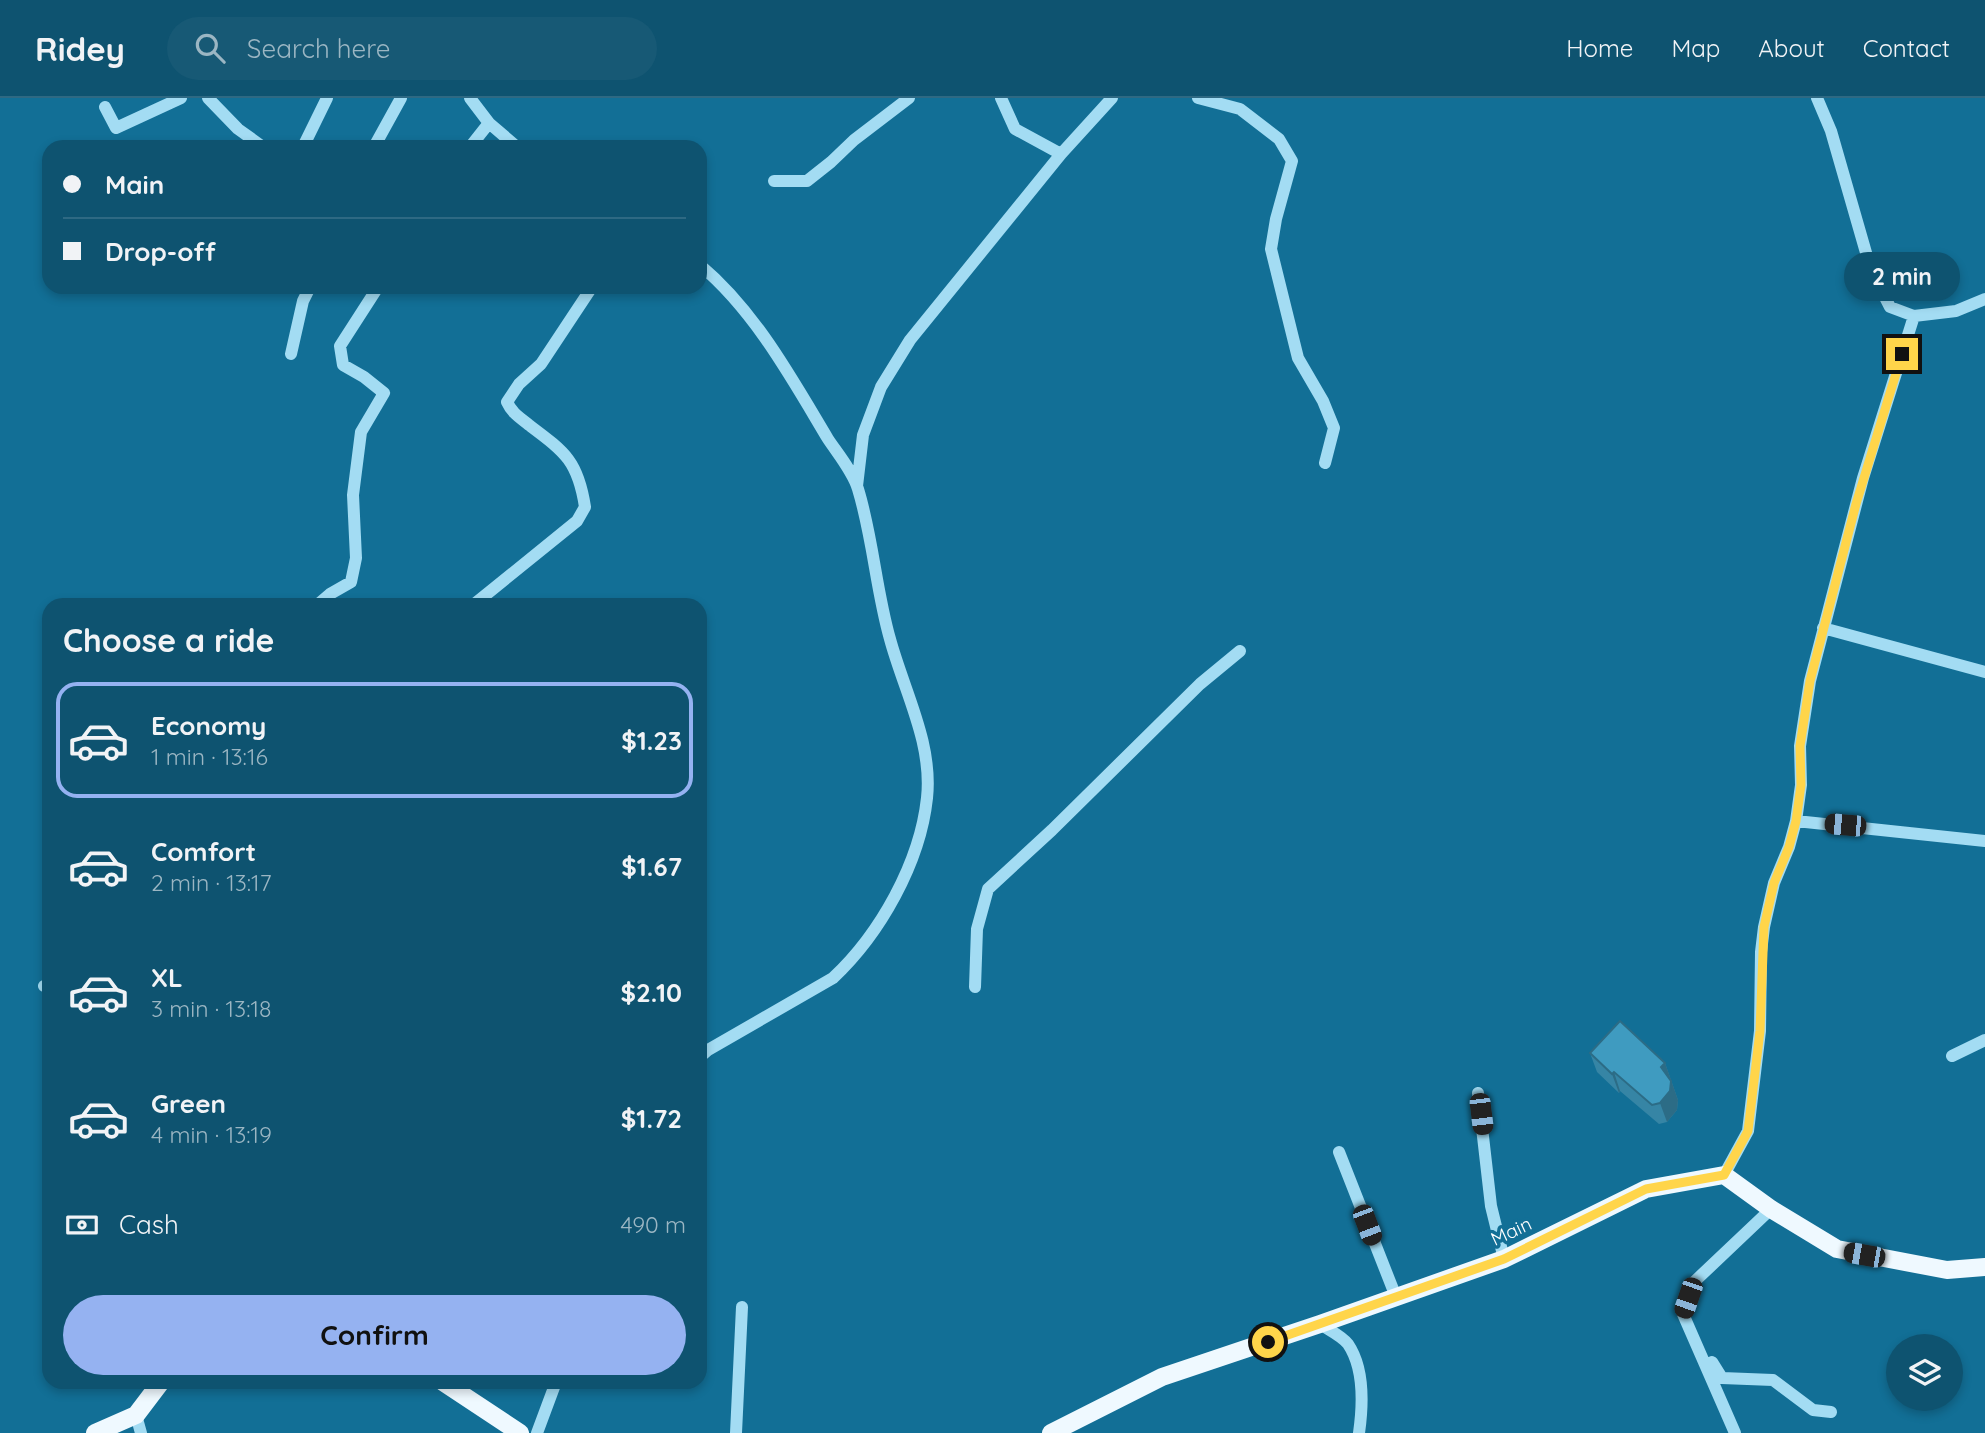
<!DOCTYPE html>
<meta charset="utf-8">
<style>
:root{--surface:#0e5370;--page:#175975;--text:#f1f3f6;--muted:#9bb6c3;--line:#2e6983;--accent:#95b2f1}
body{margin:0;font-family:Quicksand,sans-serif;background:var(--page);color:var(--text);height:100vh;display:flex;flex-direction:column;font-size:26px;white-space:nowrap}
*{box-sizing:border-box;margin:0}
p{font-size:23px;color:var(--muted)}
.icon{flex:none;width:38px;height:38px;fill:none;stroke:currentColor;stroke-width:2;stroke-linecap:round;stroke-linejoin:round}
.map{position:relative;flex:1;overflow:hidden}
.side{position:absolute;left:42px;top:500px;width:665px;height:791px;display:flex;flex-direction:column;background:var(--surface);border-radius:21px;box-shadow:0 4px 10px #0003}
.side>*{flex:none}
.guide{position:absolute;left:42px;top:42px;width:665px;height:154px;border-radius:21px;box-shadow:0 4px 10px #0003;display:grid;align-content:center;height:154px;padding:0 21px;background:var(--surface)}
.controls{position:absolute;left:1886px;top:1236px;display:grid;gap:14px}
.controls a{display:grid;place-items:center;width:77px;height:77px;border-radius:50%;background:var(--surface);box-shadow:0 4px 10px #0003;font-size:35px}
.end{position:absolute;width:32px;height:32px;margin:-16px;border:9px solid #ffd54a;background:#111;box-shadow:0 0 0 4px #111}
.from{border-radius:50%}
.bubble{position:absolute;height:49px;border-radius:24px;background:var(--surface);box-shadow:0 4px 10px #0003;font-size:23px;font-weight:700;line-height:49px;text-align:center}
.car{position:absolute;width:21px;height:42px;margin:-21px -10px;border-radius:9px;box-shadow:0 0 5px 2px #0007;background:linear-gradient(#222 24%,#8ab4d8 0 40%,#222 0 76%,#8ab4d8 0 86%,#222 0)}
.guide b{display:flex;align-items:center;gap:24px;height:66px;font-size:26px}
.guide b+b{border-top:2px solid var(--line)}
.guide i{width:18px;height:18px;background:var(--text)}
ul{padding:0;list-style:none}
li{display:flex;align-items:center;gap:21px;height:116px;margin:0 14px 10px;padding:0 7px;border:4px solid transparent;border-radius:21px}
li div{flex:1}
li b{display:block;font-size:26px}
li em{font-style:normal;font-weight:700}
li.on{border-color:var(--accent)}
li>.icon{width:63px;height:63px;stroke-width:1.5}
h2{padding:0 21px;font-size:32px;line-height:84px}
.pay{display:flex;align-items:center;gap:18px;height:77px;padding:0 21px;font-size:26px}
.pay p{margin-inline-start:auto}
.cta{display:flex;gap:14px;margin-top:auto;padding:14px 21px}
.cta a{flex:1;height:80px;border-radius:42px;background:var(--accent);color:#111;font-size:28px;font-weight:700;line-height:80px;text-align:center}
header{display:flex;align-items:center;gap:42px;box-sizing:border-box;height:98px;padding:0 35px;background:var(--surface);border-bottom:2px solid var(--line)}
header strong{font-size:33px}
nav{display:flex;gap:38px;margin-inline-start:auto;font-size:24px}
.search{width:490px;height:63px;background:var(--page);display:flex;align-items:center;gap:18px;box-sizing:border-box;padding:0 24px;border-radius:38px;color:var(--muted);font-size:26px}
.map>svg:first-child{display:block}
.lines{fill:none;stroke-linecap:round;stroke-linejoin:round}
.minor{stroke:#a3dcf3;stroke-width:12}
.major{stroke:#eff9ff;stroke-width:18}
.wall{fill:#3685a5}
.shaded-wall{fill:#2c6c86}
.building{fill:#3f9bc0;stroke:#2c6c86;stroke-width:2}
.route{stroke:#ffd54a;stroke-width:9}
.labels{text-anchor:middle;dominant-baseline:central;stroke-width:7;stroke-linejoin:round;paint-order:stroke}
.street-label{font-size:19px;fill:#fff;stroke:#126f96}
</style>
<header>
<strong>Ridey</strong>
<div class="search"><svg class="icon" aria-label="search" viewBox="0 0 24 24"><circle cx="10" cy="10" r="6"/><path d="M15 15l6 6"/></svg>Search here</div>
<nav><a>Home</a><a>Map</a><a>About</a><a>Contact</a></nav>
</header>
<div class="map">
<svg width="1985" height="1335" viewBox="0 0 1985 1335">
<rect width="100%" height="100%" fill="#126f96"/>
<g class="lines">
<path class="minor" d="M208 0 238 31 263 49
M470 0 489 25 517 49
M1001 0 1015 31 1061 56
M1198 0 1240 11 1279 41 1292 63 1276 121 1271 151 1298 260 1323 303 1334 330 1325 365
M1817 0 1831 33 1871 172 1890 209 1914 218 1956 213 1985 201
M105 9 116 30 181 0
M303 49 327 0
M374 49 401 0
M470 49 489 25
M774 83H807L831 64 854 42 909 0
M700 167C755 213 792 281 828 341 838 356 853 374 858 391 873 440 876 492 890 541 904 593 933 645 927 700 920 765 880 836 833 880L708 952 700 959
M291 256 303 203 310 189
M857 388 863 337 881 289 910 242 1061 56 1112 0
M316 508 330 496 351 484 356 460 353 397 361 334 384 295 364 279 343 267 340 248 378 189
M472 508 577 423 585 409C578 363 565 354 529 327 519 319 512 315 507 304L519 286 541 266 592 189
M1823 530 1985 574
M1796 723 1985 743
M44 888 49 890
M975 889 977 831 988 791 1052 732 1200 586 1240 553
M1952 958 1985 942
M1478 995 1491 1108 1504 1161
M1339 1054 1396 1199
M1724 1077 1748 1033 1760 933 1761 854 1764 829 1774 785 1789 749 1796 723 1801 687 1800 648 1810 583 1863 380 1914 218
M1320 1226C1329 1232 1342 1238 1348 1246 1365 1271 1363 1307 1359 1335
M1712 1264 1722 1280 1773 1282 1813 1312 1831 1314
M136 1317 141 1335
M537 1335 556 1284
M736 1335 742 1209
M1735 1335 1683 1216 1694 1184 1771 1111"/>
<path class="major" d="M443 1284 520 1335
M95 1335 136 1317 161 1284
M1051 1335 1162 1279 1320 1226 1504 1161 1646 1091 1724 1077 1771 1111 1837 1151 1947 1172 1985 1169"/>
</g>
<path class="wall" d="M1590 955 1665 965 1678 1002 1677 1012 1667 1024 1659 1026 1620 993 1619 995 1597 974Z"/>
<path class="shaded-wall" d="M1665 965 1678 1002 1677 1012 1667 1024 1660 1005 1661 969Z
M1614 974 1620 993 1619 995 1612 976Z"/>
<path class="building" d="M1620 923 1665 965 1661 969 1671 983 1670 993 1660 1005 1652 1007 1614 974 1612 976 1590 955Z"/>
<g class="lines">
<path class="route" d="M1268 1244 1504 1161 1646 1091 1724 1077 1748 1033 1760 933 1764 829 1774 785 1789 749 1796 723 1801 687 1800 648 1810 583 1856 406 1902 256"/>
</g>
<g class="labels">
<g class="street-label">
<text transform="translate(1511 1133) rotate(-25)">Main</text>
</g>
</g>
</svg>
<div class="controls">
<a><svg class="icon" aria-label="layers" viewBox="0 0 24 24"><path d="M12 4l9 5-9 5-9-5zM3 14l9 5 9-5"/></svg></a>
</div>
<i class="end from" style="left:1268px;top:1244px"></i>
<i class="end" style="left:1902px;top:256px"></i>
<div class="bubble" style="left:1844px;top:154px;width:116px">2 min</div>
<i class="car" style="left:1845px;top:727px;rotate:275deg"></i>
<i class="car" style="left:1481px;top:1016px;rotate:173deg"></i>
<i class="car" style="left:1367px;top:1127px;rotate:159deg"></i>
<i class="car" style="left:1864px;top:1157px;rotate:280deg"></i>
<i class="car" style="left:1688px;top:1200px;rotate:199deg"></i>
<div class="guide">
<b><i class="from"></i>Main</b>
<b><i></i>Drop-off</b>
</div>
<section class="side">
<h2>Choose a ride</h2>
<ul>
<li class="on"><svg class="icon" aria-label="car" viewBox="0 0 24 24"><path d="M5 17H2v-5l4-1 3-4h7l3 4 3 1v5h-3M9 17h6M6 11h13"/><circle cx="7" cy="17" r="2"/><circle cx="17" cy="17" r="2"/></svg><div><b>Economy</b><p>1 min · 13:16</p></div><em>$1.23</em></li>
<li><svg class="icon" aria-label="car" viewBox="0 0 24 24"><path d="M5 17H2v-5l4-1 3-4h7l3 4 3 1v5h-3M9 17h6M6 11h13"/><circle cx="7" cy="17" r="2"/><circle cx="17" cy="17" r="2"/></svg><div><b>Comfort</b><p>2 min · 13:17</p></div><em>$1.67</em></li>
<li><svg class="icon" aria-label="car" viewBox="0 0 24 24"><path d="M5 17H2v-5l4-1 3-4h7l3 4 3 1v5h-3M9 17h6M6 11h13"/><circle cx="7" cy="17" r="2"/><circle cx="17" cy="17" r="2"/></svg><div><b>XL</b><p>3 min · 13:18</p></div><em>$2.10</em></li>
<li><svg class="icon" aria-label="car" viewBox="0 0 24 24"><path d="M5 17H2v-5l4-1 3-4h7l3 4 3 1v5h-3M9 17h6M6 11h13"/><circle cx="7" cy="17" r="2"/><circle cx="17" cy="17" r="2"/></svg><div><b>Green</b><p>4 min · 13:19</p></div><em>$1.72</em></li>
</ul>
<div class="pay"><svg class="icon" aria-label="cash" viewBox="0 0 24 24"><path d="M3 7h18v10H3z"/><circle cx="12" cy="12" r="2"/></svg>Cash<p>490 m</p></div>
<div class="cta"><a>Confirm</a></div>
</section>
</div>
